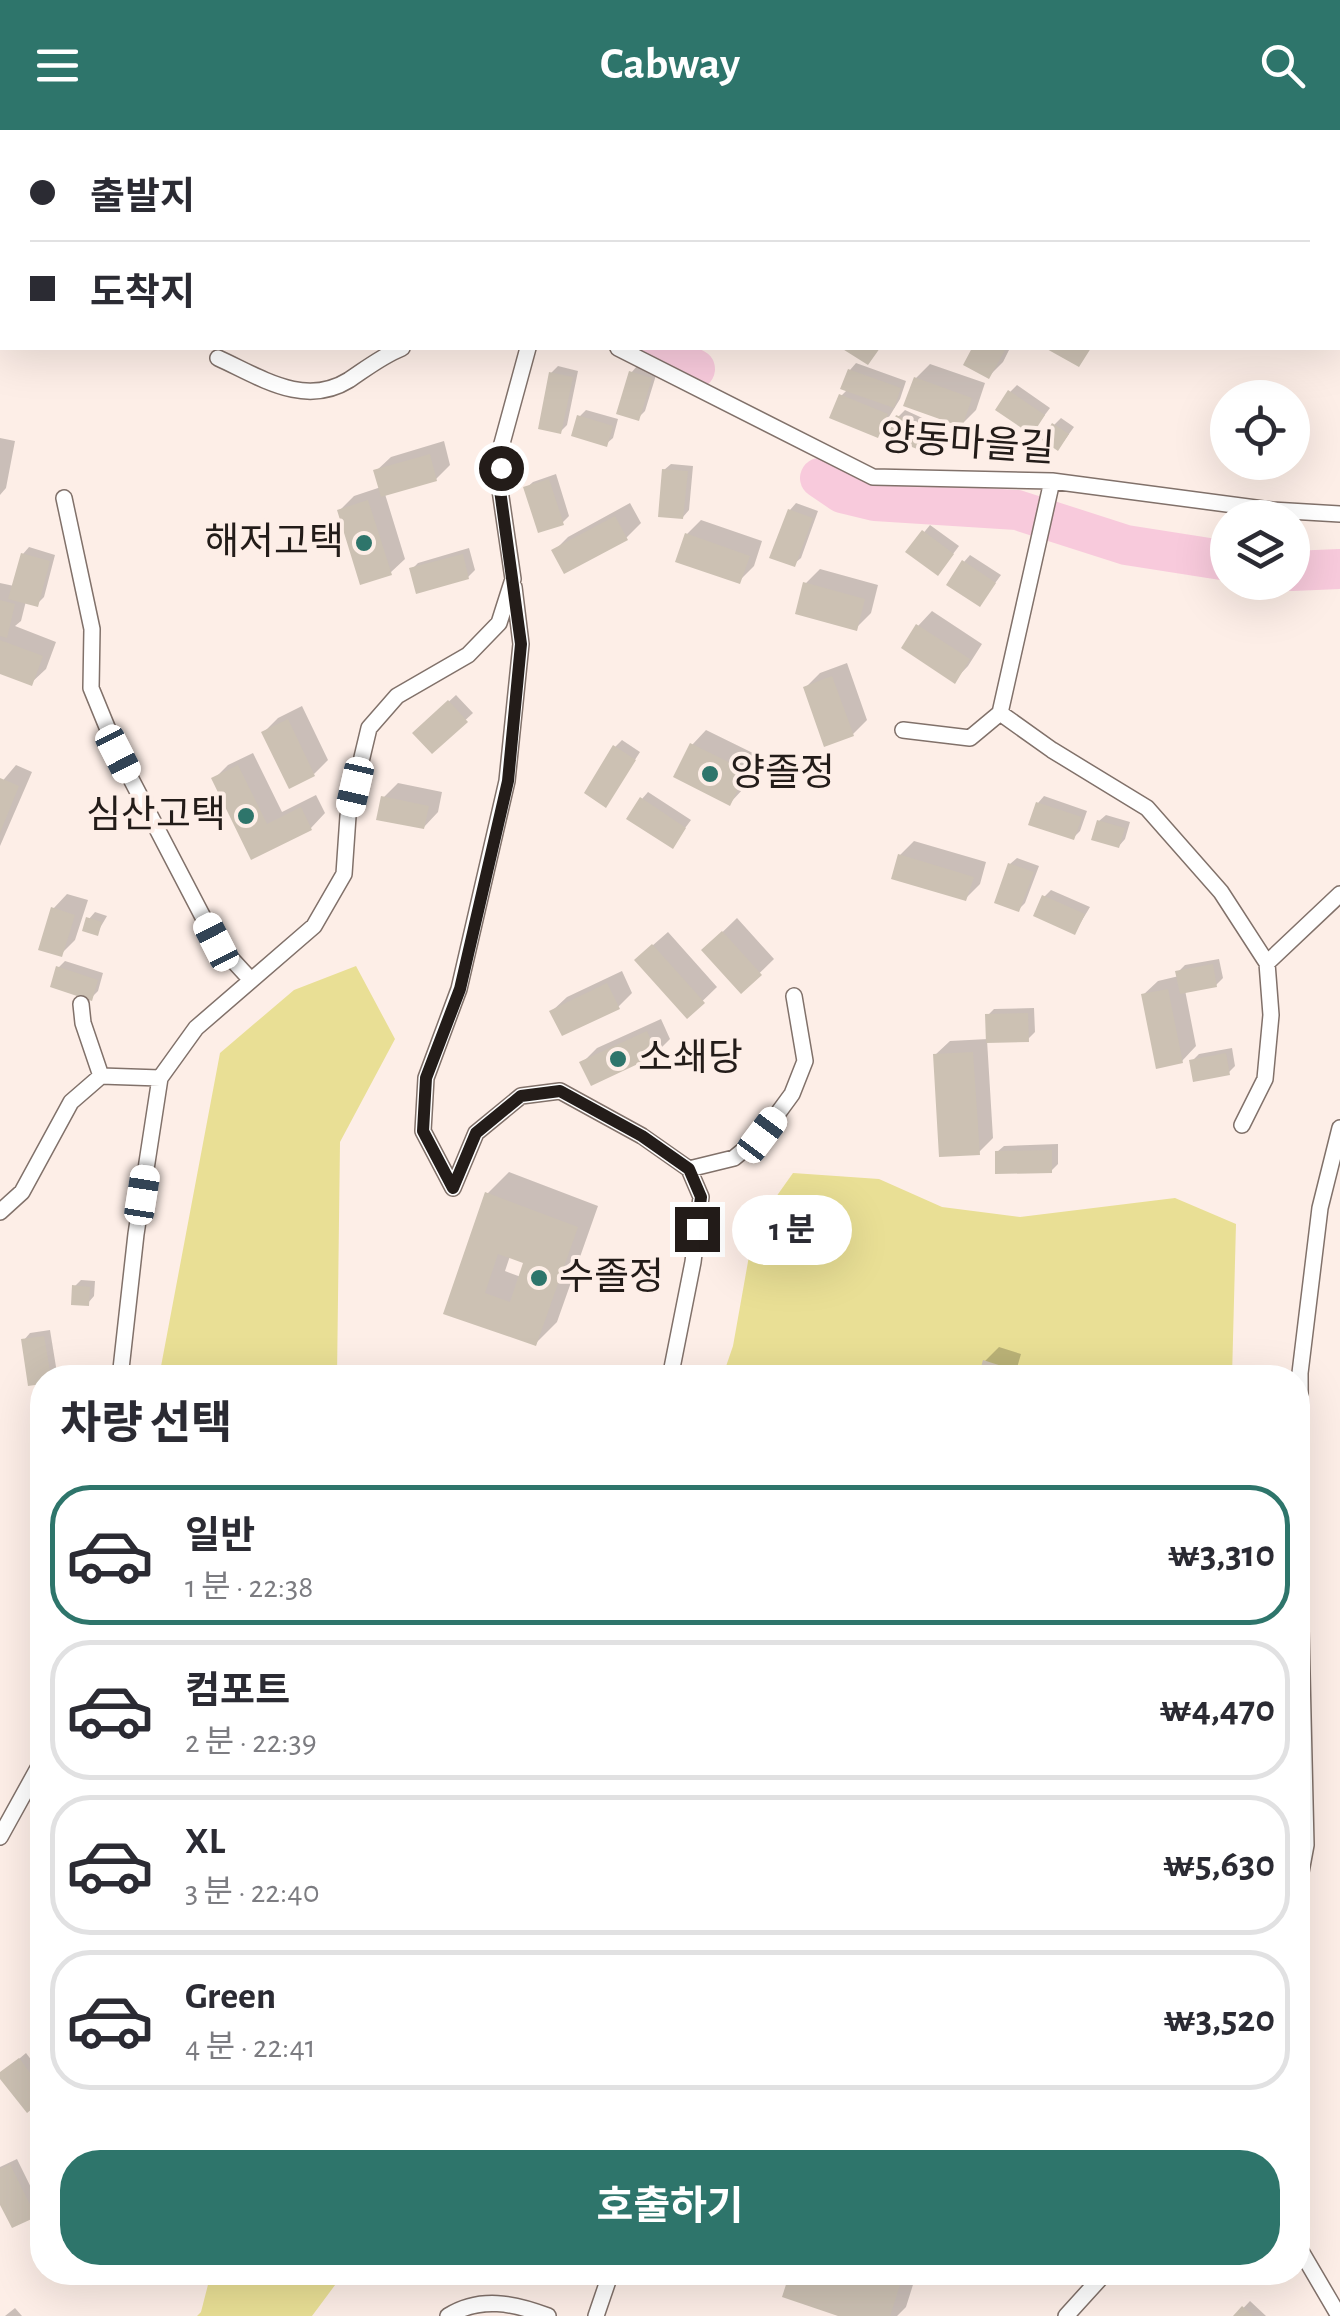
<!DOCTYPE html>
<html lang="ko">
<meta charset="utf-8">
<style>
:root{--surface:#fff;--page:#f7f7f7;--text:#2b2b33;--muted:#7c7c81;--line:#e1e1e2;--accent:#2e756b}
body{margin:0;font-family:"Alegreya Sans","Noto Sans KR",sans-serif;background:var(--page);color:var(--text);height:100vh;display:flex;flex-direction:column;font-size:38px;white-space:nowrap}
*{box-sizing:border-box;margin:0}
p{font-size:32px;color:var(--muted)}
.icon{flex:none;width:55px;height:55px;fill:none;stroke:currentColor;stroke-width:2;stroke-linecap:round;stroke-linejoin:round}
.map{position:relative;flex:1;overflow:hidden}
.sheet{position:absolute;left:30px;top:1235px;width:1280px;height:920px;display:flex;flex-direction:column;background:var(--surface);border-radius:40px;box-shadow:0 10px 40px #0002}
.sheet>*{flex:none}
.guide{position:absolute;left:0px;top:0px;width:1340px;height:220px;box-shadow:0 10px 40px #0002;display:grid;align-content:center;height:220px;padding:0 30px;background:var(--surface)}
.controls{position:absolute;left:1210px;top:250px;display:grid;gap:20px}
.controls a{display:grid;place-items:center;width:100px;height:100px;border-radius:50%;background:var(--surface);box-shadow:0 10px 40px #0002;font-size:50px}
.end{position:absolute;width:45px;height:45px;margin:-22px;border:12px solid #231c19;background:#fff;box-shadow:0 0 0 5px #fff}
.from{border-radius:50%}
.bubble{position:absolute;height:70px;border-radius:35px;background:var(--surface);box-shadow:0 10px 40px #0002;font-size:32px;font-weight:700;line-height:70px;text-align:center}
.car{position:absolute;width:30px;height:60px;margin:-30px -15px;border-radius:12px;box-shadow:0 0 8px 2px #0007;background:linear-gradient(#fff 24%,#345 0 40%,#fff 0 76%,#345 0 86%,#fff 0)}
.guide b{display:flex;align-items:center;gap:35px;height:95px;font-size:38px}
.guide b+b{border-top:2px solid var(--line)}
.guide i{width:25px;height:25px;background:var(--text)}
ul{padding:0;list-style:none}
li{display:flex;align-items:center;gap:30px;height:140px;margin:0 20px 15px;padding:0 10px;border:5px solid var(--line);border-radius:40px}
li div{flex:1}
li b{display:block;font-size:38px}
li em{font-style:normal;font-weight:700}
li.selected{border-color:var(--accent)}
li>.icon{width:90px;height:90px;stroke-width:1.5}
h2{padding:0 30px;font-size:45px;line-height:120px}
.primary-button{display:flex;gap:20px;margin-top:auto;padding:20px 30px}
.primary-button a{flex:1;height:115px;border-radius:40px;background:var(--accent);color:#fff;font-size:40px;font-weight:700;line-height:115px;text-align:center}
header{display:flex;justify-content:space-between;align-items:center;height:130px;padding:0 30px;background:var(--accent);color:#fff;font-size:45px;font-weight:700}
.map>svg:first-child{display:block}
.green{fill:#e9df95}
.shadow{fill:#0003;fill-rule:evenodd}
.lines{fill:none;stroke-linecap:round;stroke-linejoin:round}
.canal{stroke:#f8cadc;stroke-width:40}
.building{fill:#ccc1b3;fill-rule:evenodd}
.service-casing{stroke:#81716a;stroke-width:18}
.service{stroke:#fff;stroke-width:15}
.route{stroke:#231c19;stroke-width:12}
.poi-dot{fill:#2e756b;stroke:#fdeee7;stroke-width:4}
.labels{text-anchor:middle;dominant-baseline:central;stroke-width:8;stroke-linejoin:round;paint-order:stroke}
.street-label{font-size:38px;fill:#231c19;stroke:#fdeee7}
.poi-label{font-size:38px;fill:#231c19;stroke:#fdeee7;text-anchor:start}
</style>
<header><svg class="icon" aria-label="menu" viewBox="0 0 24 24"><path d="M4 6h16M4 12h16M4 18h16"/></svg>Cabway<svg class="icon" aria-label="search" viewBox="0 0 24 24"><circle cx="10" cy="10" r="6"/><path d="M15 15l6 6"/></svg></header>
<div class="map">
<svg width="1340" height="2186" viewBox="0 0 1340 2186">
<rect width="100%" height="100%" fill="#fdeee7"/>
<path class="green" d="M965 0H1340V209L1338 2Z
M356 836 395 909 340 1012 337 1247H159L220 923 294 860Z
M793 1043 879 1049 942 1077 1020 1087 1175 1068 1236 1094 1232 1247 722 1248 733 1216 754 1098Z
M211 2143V2142L344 2143 312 2186H197L201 2182Z"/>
<path class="shadow" d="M975 218H1010L1003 232 989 246 966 234Z
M856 233 906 251 900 269 878 305 841 266 848 259 850 240Z
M930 234 985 253 976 280 962 294 916 248Z
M558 236 578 241 567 295 561 301 551 243Z
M637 236 657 242 645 281 638 288 631 243Z
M1017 255 1050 278 1032 302 1010 262Z
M586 280 618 289 613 308 606 314 579 287Z
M905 280 931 292 916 316 898 287Z
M1061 288 1074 297 1064 311 1054 295Z
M0 308 15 311 6 358 0 365Z
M444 311 450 335 436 349 385 364 405 429 390 443 340 380 354 366 381 357 376 341 391 327Z
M671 334 693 336 689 380 683 387 664 340Z
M556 344 569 386 562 393 526 358 533 352Z
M630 373 641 393 626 408 554 421 568 407Z
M796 373 818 381 801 428 794 434 790 380Z
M701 390 762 411 754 436 739 451 687 404Z
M930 395 959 416 944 436 909 421Z
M29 417 55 425 44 467 37 474 26 471 21 491 15 496 56 512 46 539 31 553 0 541V453L14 456 23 424Z
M469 418 475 440 468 447 412 439 418 433Z
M970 425 1001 445 980 474 964 432Z
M820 439 878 455 871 483 856 498 805 454Z
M932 481 982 514 968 536 954 551 918 496Z
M847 533 867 590 853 604 806 557 820 543Z
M456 565 473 583 432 621 415 603Z
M302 576 328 630 314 644 264 602 278 588Z
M706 600 759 626 744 658 730 673 692 615Z
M622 610 640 622 606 675 615 617Z
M253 623 282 682 316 665 325 683 311 698 252 726 214 649 228 635Z
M16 635 32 642 0 716V654Z
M398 653 442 662 438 682 424 697 383 668Z
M648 662 691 690 672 716 642 669Z
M1044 666 1087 681 1080 701 1074 707 1038 673Z
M1106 685 1130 692 1125 709 1119 716 1099 691Z
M914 711 986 732 980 754 965 769 900 725Z
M1017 728 1039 736 1025 773 1019 779 1010 734Z
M1051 760 1090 777 1075 802 1044 767Z
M67 764 88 770 75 810 61 824 53 779Z
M95 782 107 786 97 803 89 789Z
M737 788 774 829 741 861 704 820Z
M668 802 717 857 687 886 652 816Z
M1219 829 1223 848 1216 855 1185 860 1196 916 1182 931 1143 865 1158 851 1179 846 1178 842 1185 835Z
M65 831 103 843 98 861 91 868 58 838Z
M622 841 632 863 618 877 552 881 567 867Z
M1034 878 1035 902 1028 909 987 910 993 1008 979 1022 935 925 950 911 988 909V885L994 879Z
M661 889 670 909 656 923 582 933 597 918Z
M1232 918 1235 936 1229 942 1192 931 1199 924Z
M1058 1014V1034L1051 1041 997 1022 1004 1016Z
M509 1042 598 1076 557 1192 535 1214 447 1182 487 1064ZM510 1126 526 1132 521 1147 505 1141Z
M81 1150 95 1151 94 1166 88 1173 74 1157Z
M50 1200 57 1243 53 1248 31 1253 24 1210 30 1203Z
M999 1217 1021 1224 1014 1248H980L985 1231Z
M26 1923 42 1944V1967L27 1980 7 1939Z
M17 2029 41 2078 34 2085 0 2069V2037Z
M793 2142H917L906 2177 897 2186H846Z
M1250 2171 1266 2186H1236Z
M15 2178 22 2186H5Z"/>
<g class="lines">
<path class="canal" d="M255 0 259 2
M656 218 695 239
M820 348 842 363 875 371 1017 380 1126 415 1228 431
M1292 441 1340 439"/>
</g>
<path class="building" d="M841 218H880L868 235Z
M972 218H1006L989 249 963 235Z
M1045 218H1091L1079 237Z
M848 239 901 258 894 278 840 259Z
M629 241 652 248 639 291 616 284Z
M549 242 573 247 561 304 538 299Z
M914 247 972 268 962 297 903 276Z
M1008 260 1045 285 1032 305 995 280Z
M839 264 888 284 878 308 829 288Z
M577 285 613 296 607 317 571 306Z
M896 285 926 298 917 319 887 307Z
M1052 293 1069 304 1058 321 1042 310Z
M430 324 437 351 381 367 373 340Z
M662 339 688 341 683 389 658 387Z
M549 349 564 395 538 403 523 357Z
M368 370 392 445 360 455 337 380Z
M788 379 813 388 795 437 769 428Z
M615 386 628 410 564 444 551 420Z
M922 400 954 424 938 446 905 422Z
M685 403 750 426 740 454 675 432Z
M21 423 50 431 38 477 8 469Z
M463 424 469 449 416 464 409 438Z
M962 430 996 453 980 477 946 455Z
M803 452 865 469 857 501 795 484Z
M0 470 15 474 7 508 0 506Z
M916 494 970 529 955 554 901 518Z
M0 510 43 526 32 556 0 544Z
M832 546 854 606 824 617 803 557Z
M448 570 468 592 432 624 412 603Z
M288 589 315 646 289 659 261 602Z
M690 613 747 641 730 676 673 647Z
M613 615 636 630 606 678 584 663Z
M238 635 267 694 301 677 312 700 251 730 211 648Z
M0 648 19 656 0 703Z
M381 666 429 676 424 699 376 690Z
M640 667 686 698 673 719 626 689Z
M1036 672 1082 687 1074 710 1028 695Z
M1097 690 1125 698 1119 718 1091 710Z
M898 724 974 747 966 771 891 749Z
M1008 733 1034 742 1019 782 994 773Z
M1042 765 1085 784 1075 805 1033 786Z
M51 777 75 785 62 827 38 820Z
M86 787 102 792 98 806 82 801Z
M722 801 762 845 741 864 701 820Z
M652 814 705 873 687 889 634 830Z
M1213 834 1217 857 1180 864 1175 841Z
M56 836 98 850 92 871 50 857Z
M607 853 620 879 562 906 549 881Z
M1168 859 1183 933 1156 939 1141 864Z
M1028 883 1029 912 986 913 985 884Z
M647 901 657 925 591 956 579 932Z
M973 922 980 1025 939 1027 933 924Z
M1226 923 1230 945 1193 952 1189 930Z
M1052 1020V1043L995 1044V1021Z
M485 1062 578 1097 536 1216 443 1184ZM498 1124 523 1133 510 1172 485 1163Z
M72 1155 90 1157 89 1176 71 1175Z
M44 1206 51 1248H42V1254L28 1256 21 1209Z
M983 1230 1008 1238 1006 1248H978Z
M19 1928 42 1959V1971L27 1983 0 1949V1942Z
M10 2034 36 2087 12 2098 0 2075V2039Z
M790 2142H837L868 2153 872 2142H904L890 2186H838L782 2167Z
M1242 2176 1253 2186H1233Z"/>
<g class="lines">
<defs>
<path id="service" d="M222 0 226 2
M618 218 873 347 1052 351 1272 380 1340 384
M218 228C260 247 304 278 349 250 367 238 382 226 402 218
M64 368 92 499 91 558 118 624 216 812 250 849
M1000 583 1052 620 1147 678 1221 762 1267 833 1271 885 1265 949 1242 995
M903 600 970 608 1000 583 1052 351
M1267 833 1340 764
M81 874 83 893 101 946
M689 1039 734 1028 762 1005 792 964 805 931 794 866
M453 1058 423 1001 426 948 459 859 507 651 521 514 514 457
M453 1058 476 1003 521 966 560 961 642 1006 689 1039 701 1067 693 1132 670 1248
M0 1082 22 1062 71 972 101 946 160 948
M120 1248 136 1104 160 948 196 898 314 796 344 744 348 686 369 598 397 566 468 525 499 493 513 449 500 360 501 317 528 218
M0 1707 42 1631
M1298 1758 1306 1715 1301 1501 1300 1243 1320 1078 1340 998
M1298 2116 1339 2186
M448 2186C480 2166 514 2173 548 2186
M596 2186 611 2142
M1066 2186 1106 2142"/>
</defs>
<use href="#service" class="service-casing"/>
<use href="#service" class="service"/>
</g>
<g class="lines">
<path class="route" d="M501 338 500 360 521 514 508 651 460 859 426 948 423 1001 453 1058 476 1003 521 966 560 961 642 1006 689 1039 701 1067 697 1099"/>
</g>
<g class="poi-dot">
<circle cx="364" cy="413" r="10"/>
<circle cx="710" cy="644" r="10"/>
<circle cx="246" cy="686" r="10"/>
<circle cx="618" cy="929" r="10"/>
<circle cx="539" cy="1148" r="10"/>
</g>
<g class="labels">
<g class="street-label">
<text transform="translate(967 314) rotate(4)">양동마을길</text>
</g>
<g class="poi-label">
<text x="344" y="413" text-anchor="end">해저고택</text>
<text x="730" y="644">양졸정</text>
<text x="226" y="686" text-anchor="end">심산고택</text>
<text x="638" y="929">소쇄당</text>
<text x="559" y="1148">수졸정</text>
</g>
</g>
</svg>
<div class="controls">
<a><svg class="icon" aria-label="locate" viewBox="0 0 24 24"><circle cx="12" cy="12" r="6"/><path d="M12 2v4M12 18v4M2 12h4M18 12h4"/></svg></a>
<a><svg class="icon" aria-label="layers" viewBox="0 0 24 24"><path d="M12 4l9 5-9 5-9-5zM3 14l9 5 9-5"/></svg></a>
</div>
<i class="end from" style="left:501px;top:338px"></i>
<i class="end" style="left:697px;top:1099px"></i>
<div class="bubble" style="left:732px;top:1065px;width:120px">1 분</div>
<i class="car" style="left:118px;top:624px;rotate:153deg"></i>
<i class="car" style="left:355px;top:657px;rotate:193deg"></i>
<i class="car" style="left:216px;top:812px;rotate:333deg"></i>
<i class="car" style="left:762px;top:1005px;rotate:37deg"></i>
<i class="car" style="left:142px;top:1065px;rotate:9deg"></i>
<div class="guide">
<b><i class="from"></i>출발지</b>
<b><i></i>도착지</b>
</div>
<section class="sheet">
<h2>차량 선택</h2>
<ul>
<li class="selected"><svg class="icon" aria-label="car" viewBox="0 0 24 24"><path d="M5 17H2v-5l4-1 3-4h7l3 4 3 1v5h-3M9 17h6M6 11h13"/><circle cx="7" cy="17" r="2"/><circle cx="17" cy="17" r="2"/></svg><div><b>일반</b><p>1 분 · 22:38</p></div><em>₩3,310</em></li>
<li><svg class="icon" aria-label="car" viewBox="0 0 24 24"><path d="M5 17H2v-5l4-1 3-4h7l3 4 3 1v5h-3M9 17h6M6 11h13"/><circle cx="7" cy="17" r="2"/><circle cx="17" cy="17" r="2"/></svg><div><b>컴포트</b><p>2 분 · 22:39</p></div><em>₩4,470</em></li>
<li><svg class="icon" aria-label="car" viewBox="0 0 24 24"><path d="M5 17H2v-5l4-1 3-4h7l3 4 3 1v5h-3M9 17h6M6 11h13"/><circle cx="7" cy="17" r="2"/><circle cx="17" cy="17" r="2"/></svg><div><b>XL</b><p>3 분 · 22:40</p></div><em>₩5,630</em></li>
<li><svg class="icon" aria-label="car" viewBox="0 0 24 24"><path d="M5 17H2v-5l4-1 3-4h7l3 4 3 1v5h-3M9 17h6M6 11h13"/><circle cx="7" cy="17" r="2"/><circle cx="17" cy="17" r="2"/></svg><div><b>Green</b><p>4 분 · 22:41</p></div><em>₩3,520</em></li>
</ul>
<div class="primary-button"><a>호출하기</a></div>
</section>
</div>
